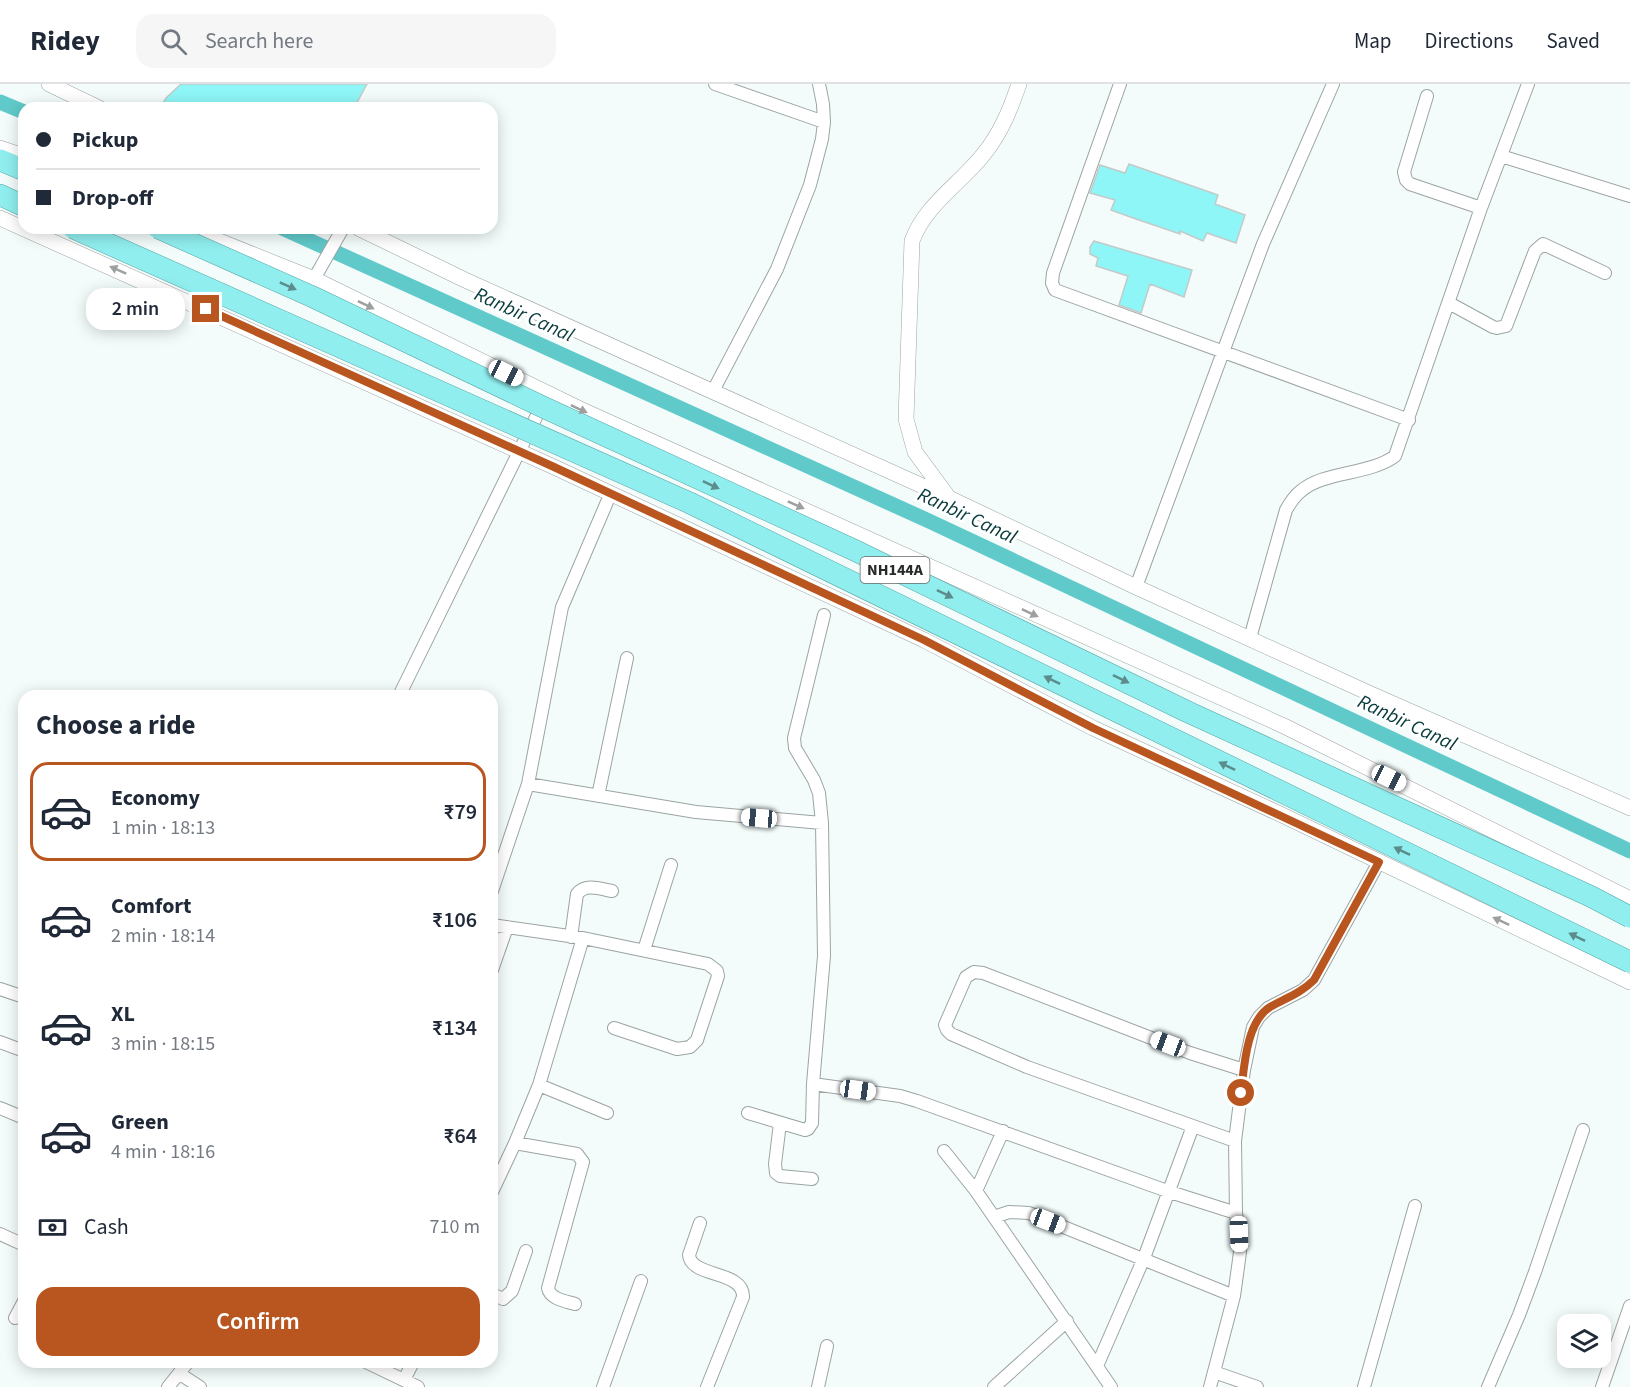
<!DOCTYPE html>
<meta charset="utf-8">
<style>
:root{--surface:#fff;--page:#f6f6f7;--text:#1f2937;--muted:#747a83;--line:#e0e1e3;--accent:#b9561f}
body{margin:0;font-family:"Source Sans 3",sans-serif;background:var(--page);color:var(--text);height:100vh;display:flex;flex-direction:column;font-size:22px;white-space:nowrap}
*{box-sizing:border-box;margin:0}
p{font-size:20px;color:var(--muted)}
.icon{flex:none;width:33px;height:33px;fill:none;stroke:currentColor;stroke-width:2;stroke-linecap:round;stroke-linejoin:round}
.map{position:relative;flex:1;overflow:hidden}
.drawer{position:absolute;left:18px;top:606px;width:480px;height:678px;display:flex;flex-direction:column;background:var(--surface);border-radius:18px;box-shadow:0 3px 15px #0003}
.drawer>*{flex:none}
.top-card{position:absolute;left:18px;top:18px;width:480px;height:132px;border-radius:18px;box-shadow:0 3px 15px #0003;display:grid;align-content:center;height:132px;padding:0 18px;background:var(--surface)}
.buttons{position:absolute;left:1557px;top:1230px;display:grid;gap:12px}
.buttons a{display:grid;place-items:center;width:54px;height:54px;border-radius:12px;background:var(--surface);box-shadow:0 3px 15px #0003;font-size:30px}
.end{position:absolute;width:27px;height:27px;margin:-14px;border:8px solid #b9561f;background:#fff;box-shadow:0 0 0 3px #fff}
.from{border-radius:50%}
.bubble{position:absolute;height:42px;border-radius:18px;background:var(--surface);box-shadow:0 3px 15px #0003;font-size:20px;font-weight:600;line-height:42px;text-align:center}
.car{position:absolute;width:18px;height:36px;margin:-18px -9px;border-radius:8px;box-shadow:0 0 4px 2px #0007;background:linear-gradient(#fff 24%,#345 0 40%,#fff 0 76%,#345 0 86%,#fff 0)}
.top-card b{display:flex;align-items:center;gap:21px;height:57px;font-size:22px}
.top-card b+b{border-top:2px solid var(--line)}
.top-card i{width:15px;height:15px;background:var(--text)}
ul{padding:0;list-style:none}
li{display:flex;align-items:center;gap:18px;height:99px;margin:0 12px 9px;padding:0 6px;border:3px solid transparent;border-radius:18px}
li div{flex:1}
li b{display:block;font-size:22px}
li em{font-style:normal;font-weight:600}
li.on{border-color:var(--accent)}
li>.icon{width:54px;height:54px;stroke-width:1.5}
h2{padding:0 18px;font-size:27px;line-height:72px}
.pay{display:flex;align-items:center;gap:15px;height:66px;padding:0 18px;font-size:22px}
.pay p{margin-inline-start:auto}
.action{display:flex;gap:12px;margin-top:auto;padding:12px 18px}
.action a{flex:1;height:69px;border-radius:18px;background:var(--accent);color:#fff;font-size:24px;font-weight:600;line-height:69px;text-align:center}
header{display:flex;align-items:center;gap:36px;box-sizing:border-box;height:84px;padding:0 30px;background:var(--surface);border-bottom:2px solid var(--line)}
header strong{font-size:28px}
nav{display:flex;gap:33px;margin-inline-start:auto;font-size:21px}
.search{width:420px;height:54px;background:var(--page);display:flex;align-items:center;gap:15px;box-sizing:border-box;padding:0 21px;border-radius:18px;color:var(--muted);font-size:22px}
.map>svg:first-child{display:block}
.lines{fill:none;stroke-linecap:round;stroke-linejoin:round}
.canal{stroke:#60c9c9;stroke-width:15}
.building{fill:#8ef6f6;stroke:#c3caca;stroke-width:1.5}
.minor-casing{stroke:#9ca4a3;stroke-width:14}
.tertiary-casing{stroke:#9ca4a3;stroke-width:16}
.trunk-casing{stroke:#59a6a6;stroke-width:22}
.minor{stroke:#fff;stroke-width:12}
.tertiary{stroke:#fff;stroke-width:15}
.trunk{stroke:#90eeee;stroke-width:21}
.trunk-bridge-casing{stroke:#59a6a6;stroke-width:22;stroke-linecap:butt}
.trunk-bridge{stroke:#90eeee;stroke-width:21}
.oneway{fill:#9e9f9f}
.oneway2{fill:#5c8c8c}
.route{stroke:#b9561f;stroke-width:8}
.labels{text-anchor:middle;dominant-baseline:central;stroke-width:6;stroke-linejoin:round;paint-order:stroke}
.shield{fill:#fff;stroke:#686a6a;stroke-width:1.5}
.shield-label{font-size:16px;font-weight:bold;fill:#272a2a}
.water-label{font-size:20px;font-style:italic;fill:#073a3b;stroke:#fff}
</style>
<header>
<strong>Ridey</strong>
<div class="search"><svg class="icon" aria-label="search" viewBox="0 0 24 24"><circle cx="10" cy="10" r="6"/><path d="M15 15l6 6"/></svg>Search here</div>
<nav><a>Map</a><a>Directions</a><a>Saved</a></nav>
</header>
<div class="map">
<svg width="1630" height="1303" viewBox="0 0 1630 1303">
<rect width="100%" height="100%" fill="#f3fbfb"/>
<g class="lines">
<path class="canal" d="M0 18 24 28
M282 144 929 437 1630 767"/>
</g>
<path class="building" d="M181 0H367L354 24H160L166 14Z
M1129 80 1218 111 1215 120 1245 131 1236 159 1207 149 1203 157 1180 147V150L1136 135 1111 126 1115 116 1090 109 1100 81 1125 89Z
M1094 157 1192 186 1184 213 1150 200 1141 229 1119 221 1128 192 1096 182 1098 174 1090 170V163Z"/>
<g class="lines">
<defs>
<path id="minor" d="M715 0 824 38
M1120 0 1053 189 1052 199 1055 206 1409 336
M1427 12 1404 88 1406 96 1410 100 1481 124
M1501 72 1630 112
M314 195 343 144
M1449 219 1493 243 1497 244 1506 242 1535 167 1543 160 1605 189
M713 307 777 185 810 101 822 55 824 38 823 20 819 0
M1136 503 1263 160 1333 0
M1250 554 1286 426C1290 419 1294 412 1301 407 1323 387 1370 391 1395 372L1481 124 1528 0
M399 612 544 317
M528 700 696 728 822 739
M598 712 627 574
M492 807 528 700 562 523 607 418
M492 841 583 854 708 880 717 887 718 892 697 956 690 963 677 965 614 944
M571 853 577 810C586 799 600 805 612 807
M644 866 671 781
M492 886 507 843
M0 905 24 913
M0 958 24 967
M813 1000 900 1012 917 1017 1170 1108 1236 1129
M539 1001 607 1029
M0 1024 24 1034
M748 1029 805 1046 808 1045 812 1039 813 1000 824 872 822 739 819 709 814 696 795 664 794 654 824 531
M780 1039 775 1080 776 1089 780 1092 812 1095
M1235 1057 1027 983 951 950 947 946 945 941 966 893 974 888 983 889 1190 969 1244 986
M515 1059 577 1070 583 1078 548 1204C550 1215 565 1217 575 1220
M944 1067 976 1107 1111 1303
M976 1107 1003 1047
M492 1108 515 1059 539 1001 583 854
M994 1133 1009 1128 1029 1129 1234 1212
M700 1139 689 1171C691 1194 744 1186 743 1213L707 1303
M0 1150 24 1161
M492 1210 503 1215 512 1207 526 1167
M15 1234 24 1217
M366 1278 418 1303
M1097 1282 1144 1174 1193 1042
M1214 1288 1257 1303
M180 1290 200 1303
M404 1296 413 1278
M168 1303 188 1278
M603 1303 641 1197
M818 1303 827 1262
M994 1303 1067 1237
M1210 1303 1234 1212 1238 1183 1240 1168 1236 1129 1235 1057 1244 986 1253 943 1259 933 1268 924 1303 906 1314 896 1379 778
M1364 1303 1415 1122
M1488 1303 1519 1231 1535 1188 1583 1046
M1602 1303 1630 1222"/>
<path id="tertiary" d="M49 0 99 24
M0 64 24 72
M0 134 554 383 924 556 1093 644 1280 730 1630 898
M187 144 314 195 580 325 1284 642 1630 815
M358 144 465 196 947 413 1136 503 1371 610 1630 724
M946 410 915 368 906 335 912 157C925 121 960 100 983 71 1001 49 1010 26 1019 0"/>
<path id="trunk" d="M0 76 24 86
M0 111 24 122"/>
</defs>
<use href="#minor" class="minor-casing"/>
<use href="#tertiary" class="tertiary-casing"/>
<use href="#trunk" class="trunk-casing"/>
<use href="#minor" class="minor"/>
<use href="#tertiary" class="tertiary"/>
<use href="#trunk" class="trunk"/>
<defs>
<path id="trunk-bridge" d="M73 144 690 419 1630 878
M158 144 313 213 543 323 854 466 1188 628 1590 812 1630 833"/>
</defs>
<use href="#trunk-bridge" class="trunk-bridge-casing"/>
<use href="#trunk-bridge" class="trunk-bridge"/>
</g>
<defs><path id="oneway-solid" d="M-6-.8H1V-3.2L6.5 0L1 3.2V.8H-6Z" transform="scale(1.5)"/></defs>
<g class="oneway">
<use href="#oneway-solid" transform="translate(118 186) rotate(-156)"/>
<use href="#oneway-solid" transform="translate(366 221) rotate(26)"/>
<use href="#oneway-solid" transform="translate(579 325) rotate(25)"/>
<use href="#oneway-solid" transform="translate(796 421) rotate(24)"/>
<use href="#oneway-solid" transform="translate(1030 529) rotate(25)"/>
<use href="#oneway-solid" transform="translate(1501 837) rotate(-155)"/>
</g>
<g class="oneway2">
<use href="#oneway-solid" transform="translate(288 202) rotate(24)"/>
<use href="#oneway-solid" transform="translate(711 401) rotate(25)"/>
<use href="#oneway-solid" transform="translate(945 510) rotate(26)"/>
<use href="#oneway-solid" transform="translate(1121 595) rotate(26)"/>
<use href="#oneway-solid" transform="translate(1052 596) rotate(-154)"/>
<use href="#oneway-solid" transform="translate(1227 682) rotate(-154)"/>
<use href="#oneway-solid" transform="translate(1402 767) rotate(-154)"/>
<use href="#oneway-solid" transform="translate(1577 853) rotate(-154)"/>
</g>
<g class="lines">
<path class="route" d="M206 225 554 383 924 556 1093 644 1379 778 1314 896C1301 909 1286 914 1270 923 1246 938 1244 984 1241 1009"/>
</g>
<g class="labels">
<rect class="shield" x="860.5" y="473" width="69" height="26" rx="4.5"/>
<g class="shield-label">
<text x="895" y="486">NH144A</text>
</g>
<g class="water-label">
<text transform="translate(524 231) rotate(24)">Ranbir Canal</text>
<text transform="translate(967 432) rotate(25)">Ranbir Canal</text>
<text transform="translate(1407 639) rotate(25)">Ranbir Canal</text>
</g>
</g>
</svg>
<div class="buttons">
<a><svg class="icon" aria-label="layers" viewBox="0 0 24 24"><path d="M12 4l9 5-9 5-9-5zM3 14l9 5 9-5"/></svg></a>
</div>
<i class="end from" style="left:1241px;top:1009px"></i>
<i class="end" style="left:206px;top:225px"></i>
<div class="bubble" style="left:86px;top:204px;width:99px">2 min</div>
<i class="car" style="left:506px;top:289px;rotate:116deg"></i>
<i class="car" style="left:1389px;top:694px;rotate:116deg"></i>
<i class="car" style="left:759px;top:734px;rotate:275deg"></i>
<i class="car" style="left:1168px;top:960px;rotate:291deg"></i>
<i class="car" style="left:858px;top:1006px;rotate:98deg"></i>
<i class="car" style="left:1048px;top:1137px;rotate:111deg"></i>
<i class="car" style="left:1239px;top:1150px;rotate:178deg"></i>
<div class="top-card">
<b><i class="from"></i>Pickup</b>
<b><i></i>Drop-off</b>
</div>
<section class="drawer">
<h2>Choose a ride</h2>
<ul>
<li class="on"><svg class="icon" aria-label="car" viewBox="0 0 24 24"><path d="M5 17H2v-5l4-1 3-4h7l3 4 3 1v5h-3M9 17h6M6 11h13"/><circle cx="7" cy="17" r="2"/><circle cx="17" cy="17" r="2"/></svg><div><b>Economy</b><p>1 min · 18:13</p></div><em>₹79</em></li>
<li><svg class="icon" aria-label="car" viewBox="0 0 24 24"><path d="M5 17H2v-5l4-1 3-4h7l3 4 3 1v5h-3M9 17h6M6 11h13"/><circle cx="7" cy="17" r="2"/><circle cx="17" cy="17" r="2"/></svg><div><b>Comfort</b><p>2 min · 18:14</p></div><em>₹106</em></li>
<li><svg class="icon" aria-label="car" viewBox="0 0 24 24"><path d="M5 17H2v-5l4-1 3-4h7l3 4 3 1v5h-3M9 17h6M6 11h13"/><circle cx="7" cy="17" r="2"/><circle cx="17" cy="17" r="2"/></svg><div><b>XL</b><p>3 min · 18:15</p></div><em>₹134</em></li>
<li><svg class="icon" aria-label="car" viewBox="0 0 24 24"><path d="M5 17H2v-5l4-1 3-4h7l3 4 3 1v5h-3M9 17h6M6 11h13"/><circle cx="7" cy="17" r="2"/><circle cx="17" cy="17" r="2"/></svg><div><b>Green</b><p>4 min · 18:16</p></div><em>₹64</em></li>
</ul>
<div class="pay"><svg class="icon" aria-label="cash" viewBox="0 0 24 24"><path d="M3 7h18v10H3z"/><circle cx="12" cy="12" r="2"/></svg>Cash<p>710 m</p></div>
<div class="action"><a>Confirm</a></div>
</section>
</div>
